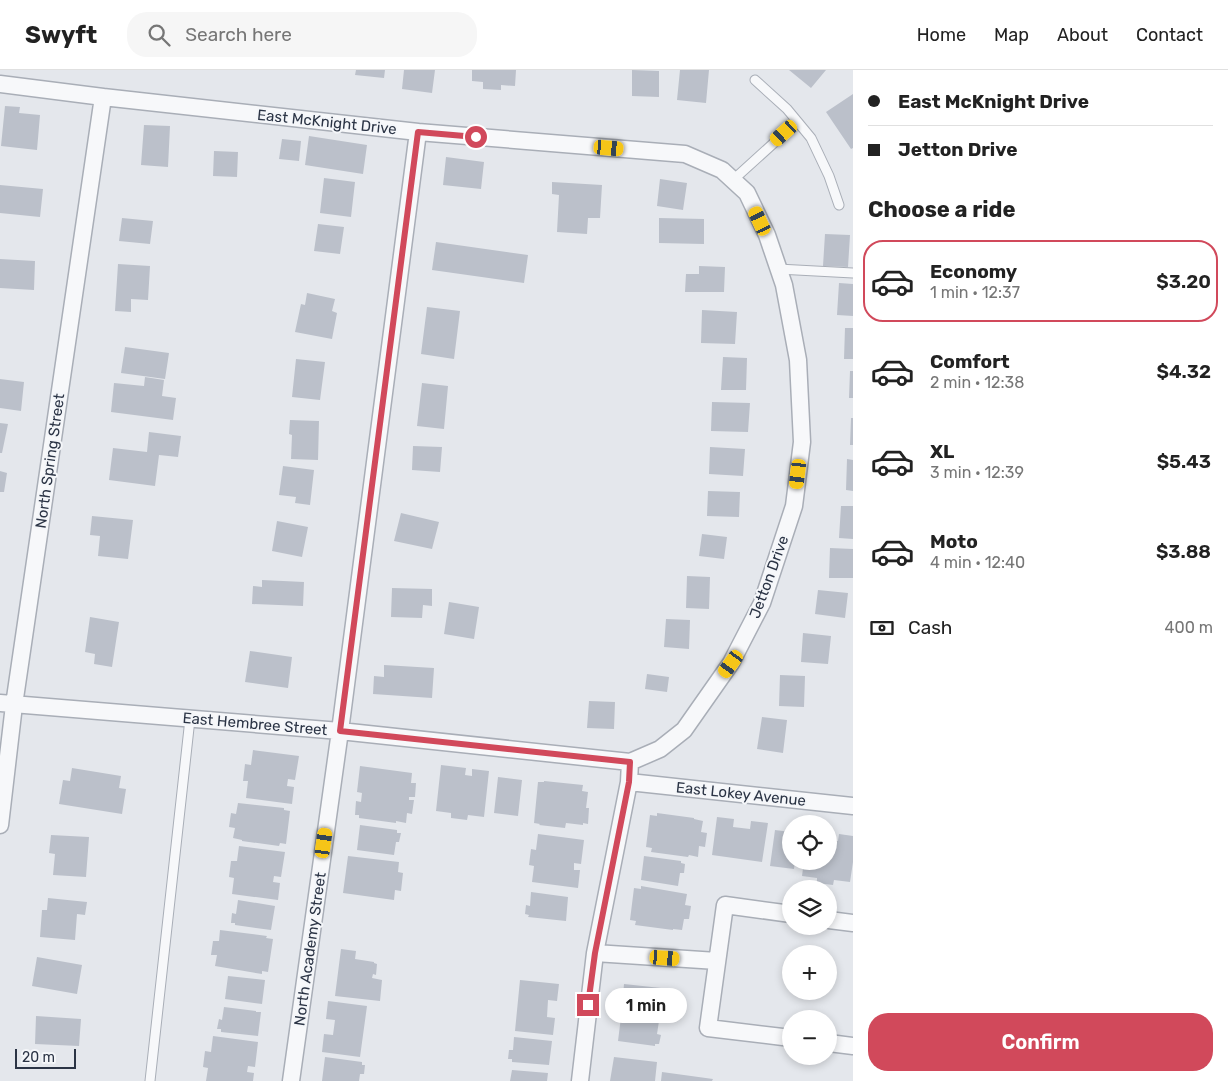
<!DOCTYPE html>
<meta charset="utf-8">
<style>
:root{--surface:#fff;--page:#f6f6f6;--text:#222;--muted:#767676;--line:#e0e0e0;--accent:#d1495b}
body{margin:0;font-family:Rubik,sans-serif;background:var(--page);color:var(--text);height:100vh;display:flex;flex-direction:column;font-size:19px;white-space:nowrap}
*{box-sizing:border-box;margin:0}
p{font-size:16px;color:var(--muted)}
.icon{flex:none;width:28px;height:28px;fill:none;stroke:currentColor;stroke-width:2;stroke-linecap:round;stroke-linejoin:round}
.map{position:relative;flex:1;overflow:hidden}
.sheet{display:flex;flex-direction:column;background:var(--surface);width:375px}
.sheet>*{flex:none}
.top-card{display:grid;align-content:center;height:110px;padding:0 15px;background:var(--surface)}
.controls{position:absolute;left:782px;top:745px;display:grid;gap:10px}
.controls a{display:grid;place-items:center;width:55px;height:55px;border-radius:50%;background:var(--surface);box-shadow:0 2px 8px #0003;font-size:25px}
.scale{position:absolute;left:15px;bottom:12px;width:61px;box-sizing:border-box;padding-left:5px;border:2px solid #2b3445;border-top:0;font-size:14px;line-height:18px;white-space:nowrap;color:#2b3445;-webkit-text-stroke:4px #f4f6f9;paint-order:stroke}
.end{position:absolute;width:22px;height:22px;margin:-11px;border:6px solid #d1495b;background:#fff;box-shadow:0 0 0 2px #fff}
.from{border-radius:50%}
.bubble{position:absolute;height:35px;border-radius:18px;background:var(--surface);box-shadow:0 2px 8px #0003;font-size:16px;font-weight:600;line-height:35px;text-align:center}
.car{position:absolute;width:15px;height:30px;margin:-15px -8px;border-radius:6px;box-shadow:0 0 4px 1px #0007;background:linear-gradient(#f5c518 24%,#345 0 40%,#f5c518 0 76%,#345 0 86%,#f5c518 0)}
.top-card b{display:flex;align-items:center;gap:18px;height:48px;font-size:19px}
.top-card b+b{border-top:1px solid var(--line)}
.top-card i{width:12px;height:12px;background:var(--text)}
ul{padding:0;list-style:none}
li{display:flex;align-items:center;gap:15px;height:82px;margin:0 10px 8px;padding:0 5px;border:2px solid transparent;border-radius:20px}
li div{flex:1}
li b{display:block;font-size:19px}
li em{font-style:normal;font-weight:600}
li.selected{border-color:var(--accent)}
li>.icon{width:45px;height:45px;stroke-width:1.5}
h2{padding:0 15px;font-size:22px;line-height:60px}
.pay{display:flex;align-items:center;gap:12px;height:55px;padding:0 15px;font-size:19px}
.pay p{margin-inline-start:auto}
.button{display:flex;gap:10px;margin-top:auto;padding:10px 15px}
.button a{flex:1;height:58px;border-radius:20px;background:var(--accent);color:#fff;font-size:20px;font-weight:600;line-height:58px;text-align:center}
header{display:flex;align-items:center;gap:30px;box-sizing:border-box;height:70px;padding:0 25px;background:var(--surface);border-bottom:1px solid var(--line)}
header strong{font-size:24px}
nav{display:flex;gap:28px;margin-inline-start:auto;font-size:18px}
.search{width:350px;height:45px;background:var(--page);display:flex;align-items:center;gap:12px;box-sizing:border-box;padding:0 18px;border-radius:20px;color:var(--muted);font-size:19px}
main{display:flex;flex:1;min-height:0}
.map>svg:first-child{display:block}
.building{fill:#bbc0ca}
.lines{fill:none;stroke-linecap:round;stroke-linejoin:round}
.service-casing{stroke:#a9aeb7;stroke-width:11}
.minor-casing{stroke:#a9aeb7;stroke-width:19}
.service{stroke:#f7f8fa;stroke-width:9}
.minor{stroke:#f7f8fa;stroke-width:16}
.route{stroke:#d1495b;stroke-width:6}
.labels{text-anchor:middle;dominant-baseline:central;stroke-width:4;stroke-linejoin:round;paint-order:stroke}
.street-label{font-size:15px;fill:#2b3445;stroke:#f4f6f9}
</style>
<header>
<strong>Swyft</strong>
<div class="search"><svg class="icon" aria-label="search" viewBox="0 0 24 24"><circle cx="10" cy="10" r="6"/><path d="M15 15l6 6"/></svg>Search here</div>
<nav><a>Home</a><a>Map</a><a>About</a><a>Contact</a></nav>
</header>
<main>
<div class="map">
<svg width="853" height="1011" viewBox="0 0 853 1011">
<rect width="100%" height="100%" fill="#e4e7ec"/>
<path class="building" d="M356 0H385L384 8 355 5Z
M404 0H435L432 23 402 19Z
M472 0H516L515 16 501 15V20L483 19V12L472 11Z
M632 0 659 1V27L632 26Z
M680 0H709L706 33 677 30Z
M789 0H826L811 18Z
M853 24V78L851 79 826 42Z
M5 36 20 37 19 43 40 45 37 80 1 76Z
M144 55 170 56 168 97 141 95Z
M309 66 367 75 363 104 305 95Z
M282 69 301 71 299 91 279 89Z
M214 81 238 82 237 107 213 106Z
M446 87 484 92 481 119 443 115Z
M324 108 355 112 351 147 320 143Z
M660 109 687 113 683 140 657 136Z
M552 112 602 115 600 148H588L587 164 557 162 559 125 552 124Z
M0 115 43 119 40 147 0 143Z
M122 148 153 151 150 174 119 171Z
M659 148 704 149V174L659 173Z
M318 154 344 157 340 184 314 181Z
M825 164 850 165 848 197 823 196Z
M436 172 528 185 524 213 432 200Z
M0 189 35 191 34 220 0 218Z
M118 194 150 196 148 230 131 229V242L115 241Z
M699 196 725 197 724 222H685L686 204H699Z
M839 213 853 214V246L837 245Z
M307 223 335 229 332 241 337 243 332 269 295 262 301 234 305 235Z
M427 237 460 241 454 289 421 284Z
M702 240 737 242 735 274 701 273Z
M845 258H853V289H844Z
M125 277 169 283 165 309 121 303Z
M723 287 747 288 746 320H721Z
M296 289 325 292 320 330 292 327Z
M850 301H853V328H849Z
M145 307 164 310 162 326 176 328 173 350 111 342 114 313 144 316Z
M0 309 24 312 21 341 0 338Z
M422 313 448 316 444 359 417 356Z
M712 332 750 333 748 362 711 361Z
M851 348H853V375H850Z
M290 350 319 351 318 390 291 389 292 365 289 364Z
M0 353 8 354 2 383H0Z
M149 362 181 366 178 387 159 385 155 416 109 410 113 378 147 382Z
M413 376 442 377 440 402 412 400Z
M710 377 745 379 743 406 709 404Z
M847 389 853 390V421L846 420Z
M283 396 314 400 310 435 295 433 296 427 279 425Z
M0 401 7 403 4 422H0Z
M708 421 740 422 739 447 707 446Z
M841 436H853V469L839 468Z
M401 443 439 452 432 479 394 471Z
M92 446 133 450 128 489 98 486 100 466 90 465Z
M277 451 308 457 302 487 272 481Z
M702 464 727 467 724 489 699 486Z
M830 478 853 479V508H829Z
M687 506 710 507 709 539 686 538Z
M262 510 304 512 303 536 252 534 253 516 262 517Z
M392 518 432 519V536L423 535 422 548 391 547Z
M818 520 848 523 845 548 815 544Z
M449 532 479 537 474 569 444 564Z
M90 547 119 552 112 597 94 594 95 584 85 582Z
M666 549 690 550 689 579 664 577Z
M803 563 831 566 828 594 801 592Z
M250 581 292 587 288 618 245 612Z
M384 595 434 598 432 628 373 624 374 606 384 607Z
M647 604 669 607 667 622 645 619Z
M780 605 805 606 804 637 779 636Z
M589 631 615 632 614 659 587 658Z
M762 647 787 650 783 683 757 679Z
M253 680 299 686 295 710 288 709 287 716 294 717 292 734 246 728 248 711H243L245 694 251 695Z
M441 695 466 698 465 705 472 706V699L489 701 484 747 468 745 467 750 451 748V743L436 741Z
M360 696 412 703 411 713H416L415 727H409V730H414L412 744 407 743 406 753 396 751V753L359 748V745H355L356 731 361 732 362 723 357 722Z
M72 698 121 706 119 718 126 719 122 744 59 734 63 710 70 711Z
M498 707 522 710 518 746 494 743Z
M544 711 583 715 582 721 588 722 586 738H589L588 754 583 753V755L566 753 565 758 539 755 540 754 534 753 538 712H544Z
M238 733 284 738V740L290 741 286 774 280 773 279 776 242 771V770L233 768 235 758 229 757 231 743 236 744Z
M657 743 694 748V749L703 751 701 762 707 763 705 777 699 776 698 787 689 785 688 787 651 782 652 778 646 777 650 745 657 746Z
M717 747 734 749 733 757 750 759 751 751 768 753 762 792 712 785Z
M360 755 397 760V763H401L399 772H396L394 785 357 780Z
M775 760 791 762V791H795L794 799 770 796Z
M829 762 833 763 832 770 838 771 839 764 853 766V792L850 812 834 810 833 815 817 813V808L802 806 804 791H829Z
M538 764 584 770 581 794 574 793V800H580L578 818 532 812 534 796 529 795 531 779 536 780Z
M51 765 89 767 86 807 53 805 55 784 49 783Z
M239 776 285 782 281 807 274 806 273 812 280 813 278 830 232 824 234 808 229 807 231 791H237Z
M348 786 399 792 398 802 403 803 401 821 395 820 394 830 343 823Z
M644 786 681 791V793L685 794 684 803H680L678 816 641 810Z
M641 816 687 824 685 835 691 836 689 849H684L682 860 673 859V860L635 855 636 851 630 850 634 818 641 819Z
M531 822 568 827 566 851 528 847 529 845 525 844 526 835 530 836Z
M48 828 87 832 85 845 77 844 75 870 40 867 42 840H47Z
M238 830 275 836 271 860 235 855V853H231L232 843 236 844Z
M220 860 267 866 266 868 273 869 268 902 262 901V904L215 896 217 885H211L213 871H219Z
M341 879 356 881 355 889 374 892V893L377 894 376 905 373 904 372 908 382 910 380 931 335 926Z
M37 887 82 895 77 924 32 916Z
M228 906 265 910 262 934 225 929Z
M520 910 559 914 557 931 548 930 547 947 555 948 553 965 515 961Z
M624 914 661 918 658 941 622 937Z
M328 931 367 936 360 987 322 982 324 964 333 965 335 950 326 949Z
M224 937 256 941V942H261L258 966 221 962V959H217L219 949 222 950Z
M36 946 81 949 79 976 35 974Z
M621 947 659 951 657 964 661 965 659 974H655V976L618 971Z
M213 966 258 972 255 997 248 996 247 1002 254 1003 253 1011H206L208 998 203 997 205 981 211 982Z
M514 967 552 971 549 995 512 992V989H508L509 980H513Z
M325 987 362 992V995H365L364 1004H360L359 1011H322Z
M614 987 657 992 655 1011H610Z
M512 1000 548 1003 547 1011H510Z
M662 1002 713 1009 712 1011H661Z"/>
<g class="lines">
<defs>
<path id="service" d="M755 10 787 39 811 68 829 106 839 135
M733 110 797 52
M778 199 853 203
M150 1011 190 649"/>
<path id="minor" d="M0 14 103 27 418 62 685 84 722 100 747 123 767 165 784 215 798 290 802 372 794 436 762 533 731 593 684 660 660 679 630 692 629 712 595 883 580 1011
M0 633 340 661 630 692
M629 712 853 736
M0 755 14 635 103 27
M791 844 725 835 708 958 791 968
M829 850 853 853
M595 883 717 891
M829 973 853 976
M291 1011 340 661 418 62"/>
</defs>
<use href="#service" class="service-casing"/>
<use href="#minor" class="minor-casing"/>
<use href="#service" class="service"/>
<use href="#minor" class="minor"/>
</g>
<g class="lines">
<path class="route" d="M476 67 418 62 340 661 630 692 629 712 595 883 588 935"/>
</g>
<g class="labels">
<g class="street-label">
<text transform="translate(327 52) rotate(6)">East McKnight Drive</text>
<text transform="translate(50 391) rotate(-82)">North Spring Street</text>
<text transform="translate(769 507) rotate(-70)">Jetton Drive</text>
<text transform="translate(255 654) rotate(5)">East Hembree Street</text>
<text transform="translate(741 724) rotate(6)">East Lokey Avenue</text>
<text transform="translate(310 879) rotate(-82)">North Academy Street</text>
</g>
</g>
</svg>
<div class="controls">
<a><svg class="icon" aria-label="locate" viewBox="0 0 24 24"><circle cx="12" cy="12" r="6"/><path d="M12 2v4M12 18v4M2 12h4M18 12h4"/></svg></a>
<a><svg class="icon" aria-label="layers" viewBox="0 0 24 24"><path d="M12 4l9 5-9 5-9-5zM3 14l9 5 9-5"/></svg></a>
<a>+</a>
<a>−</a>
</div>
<div class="scale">20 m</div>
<i class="end from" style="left:476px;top:67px"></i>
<i class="end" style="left:588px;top:935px"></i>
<div class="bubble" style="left:605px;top:918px;width:82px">1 min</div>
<i class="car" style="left:784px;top:63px;rotate:228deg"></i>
<i class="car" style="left:609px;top:78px;rotate:95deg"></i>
<i class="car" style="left:760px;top:151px;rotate:335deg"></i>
<i class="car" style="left:798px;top:404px;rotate:187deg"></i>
<i class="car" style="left:731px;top:594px;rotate:216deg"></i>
<i class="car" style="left:324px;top:773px;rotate:8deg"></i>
<i class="car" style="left:665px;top:888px;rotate:94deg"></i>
</div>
<section class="sheet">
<div class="top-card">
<b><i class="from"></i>East McKnight Drive</b>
<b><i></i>Jetton Drive</b>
</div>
<h2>Choose a ride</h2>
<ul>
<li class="selected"><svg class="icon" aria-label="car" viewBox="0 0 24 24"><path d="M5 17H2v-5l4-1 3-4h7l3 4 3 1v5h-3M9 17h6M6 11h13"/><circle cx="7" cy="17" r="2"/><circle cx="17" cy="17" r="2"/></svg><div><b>Economy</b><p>1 min · 12:37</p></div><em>$3.20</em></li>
<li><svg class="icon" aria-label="car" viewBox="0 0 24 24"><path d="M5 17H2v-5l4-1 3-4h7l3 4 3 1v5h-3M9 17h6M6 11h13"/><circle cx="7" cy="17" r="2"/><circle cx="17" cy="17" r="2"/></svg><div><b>Comfort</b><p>2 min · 12:38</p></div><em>$4.32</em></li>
<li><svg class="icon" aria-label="car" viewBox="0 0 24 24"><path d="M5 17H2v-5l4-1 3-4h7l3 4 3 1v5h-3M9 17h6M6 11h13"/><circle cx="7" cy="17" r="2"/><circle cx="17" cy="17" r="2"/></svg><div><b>XL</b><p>3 min · 12:39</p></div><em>$5.43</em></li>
<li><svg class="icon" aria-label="car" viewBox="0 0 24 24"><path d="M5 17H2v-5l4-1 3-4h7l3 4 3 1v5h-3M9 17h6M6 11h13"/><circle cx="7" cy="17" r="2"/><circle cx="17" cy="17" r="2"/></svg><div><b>Moto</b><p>4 min · 12:40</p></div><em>$3.88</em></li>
</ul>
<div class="pay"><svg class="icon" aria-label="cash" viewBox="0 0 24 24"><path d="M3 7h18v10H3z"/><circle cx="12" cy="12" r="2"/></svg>Cash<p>400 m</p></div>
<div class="button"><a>Confirm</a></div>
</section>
</main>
